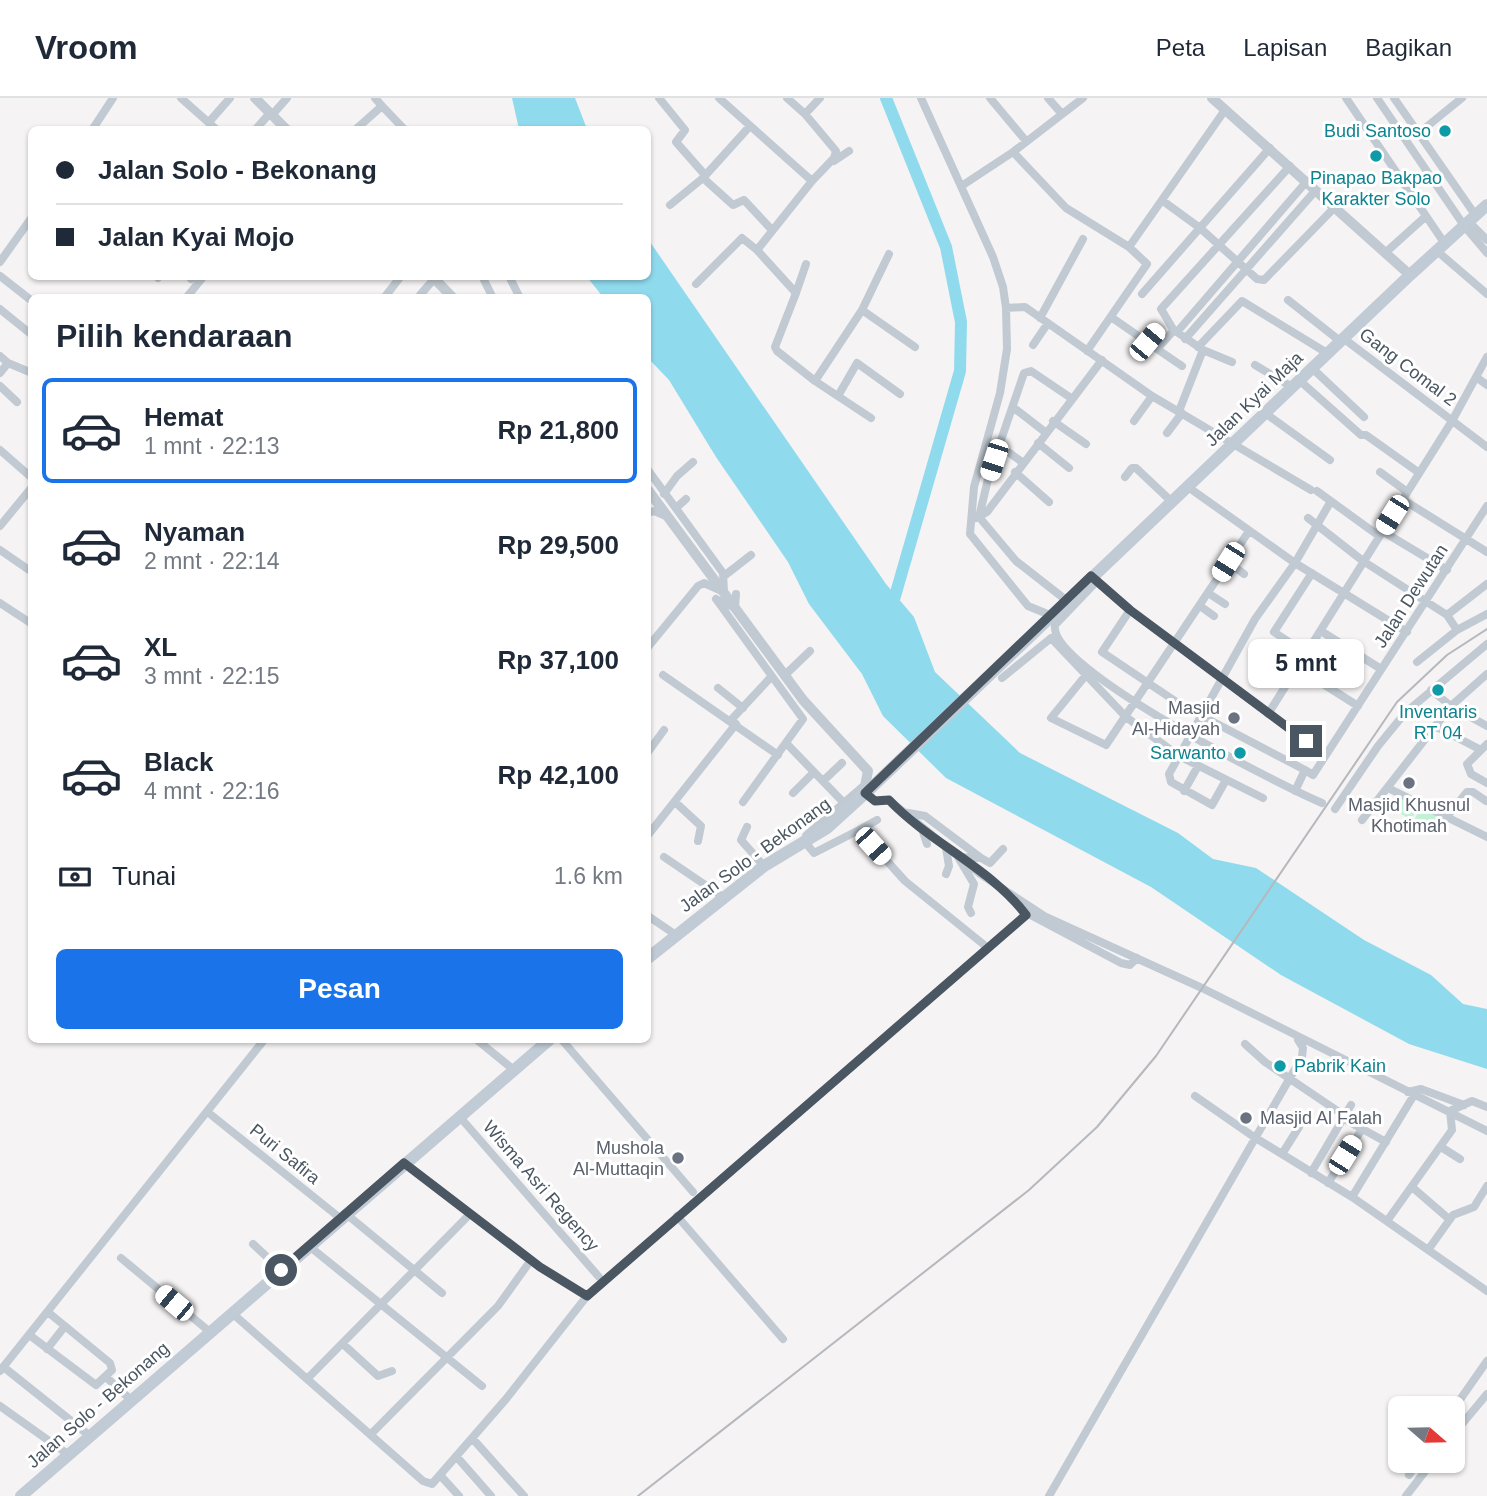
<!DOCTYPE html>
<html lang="id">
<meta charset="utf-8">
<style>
:root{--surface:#fff;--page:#f6f6f7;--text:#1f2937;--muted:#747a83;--line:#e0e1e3;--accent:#1a73e8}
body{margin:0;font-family:Helvetica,sans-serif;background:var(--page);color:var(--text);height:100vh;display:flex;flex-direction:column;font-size:26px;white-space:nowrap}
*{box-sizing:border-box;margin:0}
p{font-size:23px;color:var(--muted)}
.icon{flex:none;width:38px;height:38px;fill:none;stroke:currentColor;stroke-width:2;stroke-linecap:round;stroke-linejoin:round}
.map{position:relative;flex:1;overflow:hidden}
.drawer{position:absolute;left:28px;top:196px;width:623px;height:749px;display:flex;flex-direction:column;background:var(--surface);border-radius:10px;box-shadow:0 2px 5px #0004}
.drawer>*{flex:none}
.guide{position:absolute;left:28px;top:28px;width:623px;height:154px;border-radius:10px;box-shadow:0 2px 5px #0004;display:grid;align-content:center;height:154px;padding:0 28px;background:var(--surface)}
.needle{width:46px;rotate:110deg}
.controls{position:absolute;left:1388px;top:1298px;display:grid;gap:14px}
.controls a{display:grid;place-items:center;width:77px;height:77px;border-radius:10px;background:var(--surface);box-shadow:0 2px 5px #0004;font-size:35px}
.end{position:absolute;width:32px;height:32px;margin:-16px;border:9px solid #4a5661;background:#fff;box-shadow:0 0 0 4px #fff}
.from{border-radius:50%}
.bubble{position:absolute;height:49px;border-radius:10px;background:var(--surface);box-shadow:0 2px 5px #0004;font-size:23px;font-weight:700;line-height:49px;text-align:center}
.car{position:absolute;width:21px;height:42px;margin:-21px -10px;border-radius:9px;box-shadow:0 0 5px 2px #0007;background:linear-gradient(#fff 24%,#345 0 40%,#fff 0 76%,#345 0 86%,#fff 0)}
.guide b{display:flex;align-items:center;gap:24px;height:66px;font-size:26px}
.guide b+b{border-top:2px solid var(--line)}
.guide i{width:18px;height:18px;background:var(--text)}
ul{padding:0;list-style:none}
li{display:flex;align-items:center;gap:21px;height:105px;margin:0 14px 10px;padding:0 14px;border:4px solid transparent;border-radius:10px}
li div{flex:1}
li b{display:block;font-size:26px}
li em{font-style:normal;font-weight:700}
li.selected{border-color:var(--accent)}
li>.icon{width:63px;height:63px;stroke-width:1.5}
h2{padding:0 28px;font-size:32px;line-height:84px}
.pay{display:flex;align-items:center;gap:18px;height:77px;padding:0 28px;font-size:26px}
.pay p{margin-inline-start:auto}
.primary-button{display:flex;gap:14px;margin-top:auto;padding:14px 28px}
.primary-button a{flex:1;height:80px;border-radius:10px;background:var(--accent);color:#fff;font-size:28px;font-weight:700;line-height:80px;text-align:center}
header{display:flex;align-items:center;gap:42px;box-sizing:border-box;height:98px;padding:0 35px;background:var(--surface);border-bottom:2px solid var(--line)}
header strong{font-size:33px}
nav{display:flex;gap:38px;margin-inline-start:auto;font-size:24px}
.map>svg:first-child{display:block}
.green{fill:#c3f1d5}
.water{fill:#90daee}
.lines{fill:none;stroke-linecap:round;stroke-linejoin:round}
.river{stroke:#90daee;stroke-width:12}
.minor{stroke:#c1cad2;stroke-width:8}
.tertiary{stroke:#c1cad2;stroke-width:10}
.secondary{stroke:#c1cbd6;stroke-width:12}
.rail{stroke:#b5b8bd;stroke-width:2}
.route{stroke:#4a5661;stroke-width:9}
.culture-dot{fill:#0f9aa8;stroke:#fff;stroke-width:2.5}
.worship-dot{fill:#6b7280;stroke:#fff;stroke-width:2.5}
.labels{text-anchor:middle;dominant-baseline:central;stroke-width:6;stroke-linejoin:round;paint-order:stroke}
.culture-label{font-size:18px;fill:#0d838f;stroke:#fff;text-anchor:end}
.street-label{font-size:18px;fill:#4a5661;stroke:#fff}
.worship-label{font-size:18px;fill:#5b616d;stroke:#fff;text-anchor:end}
</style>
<header>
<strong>Vroom</strong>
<nav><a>Peta</a><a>Lapisan</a><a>Bagikan</a></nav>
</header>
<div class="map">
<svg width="1487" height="1398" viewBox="0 0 1487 1398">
<rect width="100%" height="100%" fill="#f5f3f3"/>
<path class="green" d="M1403 699 1419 708 1411 722 1395 712Z
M1421 709 1445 722 1438 736 1414 722Z"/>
<path class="water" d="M512 0H575L587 31H519Z
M648 141 886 486 914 519 935 574 1020 655 1178 735 1213 761 1256 770 1364 842 1431 877 1463 906 1487 911V971L1409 946 1281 877 1151 789 946 680 883 618 862 576 809 506 788 464 716 359 669 282 648 260V200L603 199 587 179 648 178Z"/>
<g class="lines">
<path class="river" d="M886 0 946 149 961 224 960 273 891 512"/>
<path class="minor" d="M181 0 217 32
M659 0 685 32 676 44 705 77
M719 0 812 83 757 152 796 195 775 249 777 253 815 283 862 212 889 156
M787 0 805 16
M921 0 993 159 1003 189 1006 210 1007 251 1000 295 974 389 970 436 1028 508 1050 517
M990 0 1026 43
M1048 0 1062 16
M1083 0 1013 54 1066 110 1129 149 1147 166 1087 253
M1346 0 1445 146
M1377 0 1465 129 1487 155
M1394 0 1476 118
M382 8 405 32
M272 17 287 0
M209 24 230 0
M92 32 113 0
M255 32 270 15
M355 32 382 8 375 0
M1419 35 1462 0
M834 63 849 53
M703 80 733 107 744 102 772 132
M812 83 834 60 836 53 805 16 820 0
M963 87 1013 54
M1163 103 1200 130 1257 181 1264 182 1335 109
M670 107 703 80 750 28
M1469 124 1487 142
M1129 149 1225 12
M1437 153 1487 196
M1385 155 1425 119
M0 164 32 119
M0 178 32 203
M156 178 158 180
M482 178 493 200
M509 178 520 200
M191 181 194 178
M696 186 742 140 757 152
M796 195 806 166
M1142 196 1270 50
M420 197 434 181
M186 200 204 178
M384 200 401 178
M1288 202 1340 243
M1006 210 1025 209 1152 298 1311 392
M0 211 32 237
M862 212 915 249
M1111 219 1157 251 1174 232 1203 252 1232 264
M1040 220 1083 141
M1173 231 1161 211 1290 68
M1177 234 1307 83
M1343 240 1487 349
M1185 241 1316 92
M1147 244 1157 232
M1033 247 1048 225
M1198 249 1242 203 1327 255
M1157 251 1182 268
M0 258 8 265 0 275
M8 265 32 275
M1255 267 1292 289
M1312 270 1364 319
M1476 279 1487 287
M1299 282 1361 337H1366L1418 374
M815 283 871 320
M0 288 17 304
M838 298 857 265 900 296
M1014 310 1045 334
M1179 313 1203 252
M1265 315 1330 362
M1053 323 1086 346
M1134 323 1152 298
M1167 335 1182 315
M1038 345 1069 370
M1000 348 1022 364
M0 352 32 380
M648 372 723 475 724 494 704 485 698 488 648 549
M1015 374 1049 404
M1380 374 1406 393
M1125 379 1132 370H1136L1172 404
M1188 389 1295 465 1407 534
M1317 393 1379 438
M664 396 677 378 693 364
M1402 401 1487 454
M676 410 686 401
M648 415 654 413 666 418
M976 420 987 414 1102 262
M1308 420 1363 463 1447 517 1457 532
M0 428 32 389
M1382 433 1447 472
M0 452 32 474
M1228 464 1244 476
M724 478 751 457
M1093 480 1130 512 1324 657
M1097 483 1055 527C1047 570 1282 688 1322 705
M1208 495 1225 506
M716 501 803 621 743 704
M716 501 735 510 736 496
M1066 502 1016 463 979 419 989 377 1024 275 1031 273 1071 300
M0 505 32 526
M1200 508 1214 518
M1130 512 1102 554 1181 607 1305 672 1295 693
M1447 517 1487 486
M1321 533 1381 571
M1307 556 1274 534 1312 475
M1417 564 1457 532 1487 516
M1298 570 1358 608
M663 577 778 657
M785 577 810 553
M1086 577 1051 620 1106 647 1249 433
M1002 580 1051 540 1126 619 1179 658 1263 700
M718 590 743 610
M1431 592 1451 608 1487 628
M1268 616 1452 323 1487 259
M731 622 771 579
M1435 628 1481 652
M787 646 845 706
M1487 646 1467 666 1471 676 1487 685
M648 654 664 632
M1305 672 1313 677 1487 408
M1226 682 1212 707 1171 684 1169 676 1255 521 1295 465 1331 403
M823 683 842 665
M1388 690 1487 739
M1184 693 1198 668
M793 695 814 674
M865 695 875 703 889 702 980 776 1046 819 1202 890 1487 1033
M675 704 701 728 698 743
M1335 711 1378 648 1405 615 1487 546
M903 714 925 718 981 760
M1445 721 1467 694H1473L1486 703
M877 722 859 732 905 783 988 850
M1362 722 1451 608 1487 576
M747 729 741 742 764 768
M922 731 927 746
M648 737 736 626
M805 744 814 755 859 732
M946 750 949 768 946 776
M664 759 723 799
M1023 813 1121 865 1130 867 1137 860
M971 815 968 809 974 786 958 759 981 760 990 765 1003 751
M648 818 676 837
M477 942 514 972
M562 942 693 1094
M1245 946 1265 964 1345 1018
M1408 994 1421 991 1464 1007
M1195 998 1254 1039 1352 1099 1487 1193
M210 1016 340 1120
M459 1018 599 1179
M1344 1021 1386 1044
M1441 1049 1460 1061
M1282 1056 1299 1029
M404 1065 540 1169 587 1198
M1311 1075 1351 1007
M1328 1085 1362 1031
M1412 1089 1449 1121
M1352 1099 1414 997
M345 1115 442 1195
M677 1118 783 1241
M1387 1123 1452 1032 1450 1013 1472 1003 1487 1009
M253 1146 281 1172
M309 1148 482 1288
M1428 1152 1453 1117 1474 1109 1487 1088
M121 1160 210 1234
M232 1215 423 1383 432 1386 506 1301 587 1198 1026 817
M32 1239 96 1287 112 1272 110 1265 49 1215
M343 1246 378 1278 392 1273
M47 1251 65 1228
M6 1271 90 1338
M0 1273 264 942
M106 1279 131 1302
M307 1281 470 1116
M0 1308 69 1357
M1452 1313 1487 1263
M372 1335 498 1208 531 1162
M1452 1338 1487 1296
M472 1340 524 1398
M456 1358 491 1398
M440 1377 459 1398
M1409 1377 1418 1363
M1049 1398 1302 959 1303 950 1298 942
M1406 1398 1433 1363"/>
<path class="tertiary" d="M255 0 287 32
M1212 0 1410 177
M432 178 453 200
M648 392 803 602 868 673 865 688 807 738"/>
<path class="secondary" d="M648 860 764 768 827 730 871 690 1410 177 1487 107
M21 1398 549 942"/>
<path class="rail" d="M638 1398 1029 1092 1097 1029 1156 958 1397 604 1447 557 1487 531"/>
</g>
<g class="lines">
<path class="route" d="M281 1172 404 1065 540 1169 587 1198 1026 817C993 772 929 744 889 702L875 703 865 695 1091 478 1130 512 1306 643"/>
</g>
<g class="culture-dot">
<circle cx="1445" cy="33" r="7"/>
<circle cx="1376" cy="58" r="7"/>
<circle cx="1438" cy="592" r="7"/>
<circle cx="1240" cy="655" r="7"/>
<circle cx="1280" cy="968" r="7"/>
</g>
<g class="worship-dot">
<circle cx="1234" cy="620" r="7"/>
<circle cx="1409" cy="685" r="7"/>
<circle cx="1246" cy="1020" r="7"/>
<circle cx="678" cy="1060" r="7"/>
</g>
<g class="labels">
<g class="culture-label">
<text x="1431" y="33">Budi Santoso</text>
<text x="1376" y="80" text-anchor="middle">Pinapao Bakpao<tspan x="1376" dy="21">Karakter Solo</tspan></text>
<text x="1438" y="614" text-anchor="middle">Inventaris<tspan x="1438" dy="21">RT 04</tspan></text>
<text x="1226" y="655">Sarwanto</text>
<text x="1294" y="968" text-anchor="start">Pabrik Kain</text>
</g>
<g class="street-label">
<text transform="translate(1408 269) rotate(37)">Gang Comal 2</text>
<text transform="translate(1254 301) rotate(-44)">Jalan Kyai Maja</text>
<text transform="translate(1411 498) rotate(-57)">Jalan Dewutan</text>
<text transform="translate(755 757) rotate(-36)">Jalan Solo - Bekonang</text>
<text transform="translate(285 1056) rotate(39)">Puri Safira</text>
<text transform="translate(541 1088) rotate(49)">Wisma Asri Regency</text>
<text transform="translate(98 1307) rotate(-41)">Jalan Solo - Bekonang</text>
</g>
<g class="worship-label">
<text x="1220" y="610">Masjid<tspan x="1220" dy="21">Al-Hidayah</tspan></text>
<text x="1409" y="707" text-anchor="middle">Masjid Khusnul<tspan x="1409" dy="21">Khotimah</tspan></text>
<text x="1260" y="1020" text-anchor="start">Masjid Al Falah</text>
<text x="664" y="1050">Mushola<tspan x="664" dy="21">Al-Muttaqin</tspan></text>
</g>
</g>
</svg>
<div class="controls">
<a><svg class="needle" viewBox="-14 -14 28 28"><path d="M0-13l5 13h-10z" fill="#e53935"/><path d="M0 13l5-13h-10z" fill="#747a83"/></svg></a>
</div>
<i class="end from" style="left:281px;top:1172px"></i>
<i class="end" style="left:1306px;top:643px"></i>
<div class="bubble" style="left:1248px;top:541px;width:116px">5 mnt</div>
<i class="car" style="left:1147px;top:244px;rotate:40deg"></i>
<i class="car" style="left:994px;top:362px;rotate:198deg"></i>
<i class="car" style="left:1392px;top:417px;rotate:212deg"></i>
<i class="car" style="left:1228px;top:464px;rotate:212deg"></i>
<i class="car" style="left:873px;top:748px;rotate:138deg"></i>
<i class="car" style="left:1345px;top:1057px;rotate:32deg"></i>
<i class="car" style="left:174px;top:1205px;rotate:310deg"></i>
<div class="guide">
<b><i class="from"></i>Jalan Solo - Bekonang</b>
<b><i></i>Jalan Kyai Mojo</b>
</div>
<section class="drawer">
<h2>Pilih kendaraan</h2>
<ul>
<li class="selected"><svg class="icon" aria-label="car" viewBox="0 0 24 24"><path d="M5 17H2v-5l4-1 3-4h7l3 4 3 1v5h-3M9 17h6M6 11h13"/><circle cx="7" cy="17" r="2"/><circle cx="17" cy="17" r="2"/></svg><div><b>Hemat</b><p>1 mnt · 22:13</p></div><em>Rp 21,800</em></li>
<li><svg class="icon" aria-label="car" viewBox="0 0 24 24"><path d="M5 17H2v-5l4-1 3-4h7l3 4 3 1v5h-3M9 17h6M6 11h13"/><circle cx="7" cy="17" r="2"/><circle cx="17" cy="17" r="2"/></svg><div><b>Nyaman</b><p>2 mnt · 22:14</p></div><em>Rp 29,500</em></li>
<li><svg class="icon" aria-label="car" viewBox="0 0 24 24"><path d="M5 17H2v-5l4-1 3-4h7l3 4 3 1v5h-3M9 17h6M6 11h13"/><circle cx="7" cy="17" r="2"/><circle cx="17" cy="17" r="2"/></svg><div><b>XL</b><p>3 mnt · 22:15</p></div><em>Rp 37,100</em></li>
<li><svg class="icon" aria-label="car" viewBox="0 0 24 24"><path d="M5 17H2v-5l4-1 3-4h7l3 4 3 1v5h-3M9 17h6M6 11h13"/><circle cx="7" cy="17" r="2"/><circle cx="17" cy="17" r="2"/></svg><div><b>Black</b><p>4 mnt · 22:16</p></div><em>Rp 42,100</em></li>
</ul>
<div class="pay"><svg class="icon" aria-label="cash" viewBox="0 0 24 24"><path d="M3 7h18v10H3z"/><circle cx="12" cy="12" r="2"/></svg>Tunai<p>1.6 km</p></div>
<div class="primary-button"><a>Pesan</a></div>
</section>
</div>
